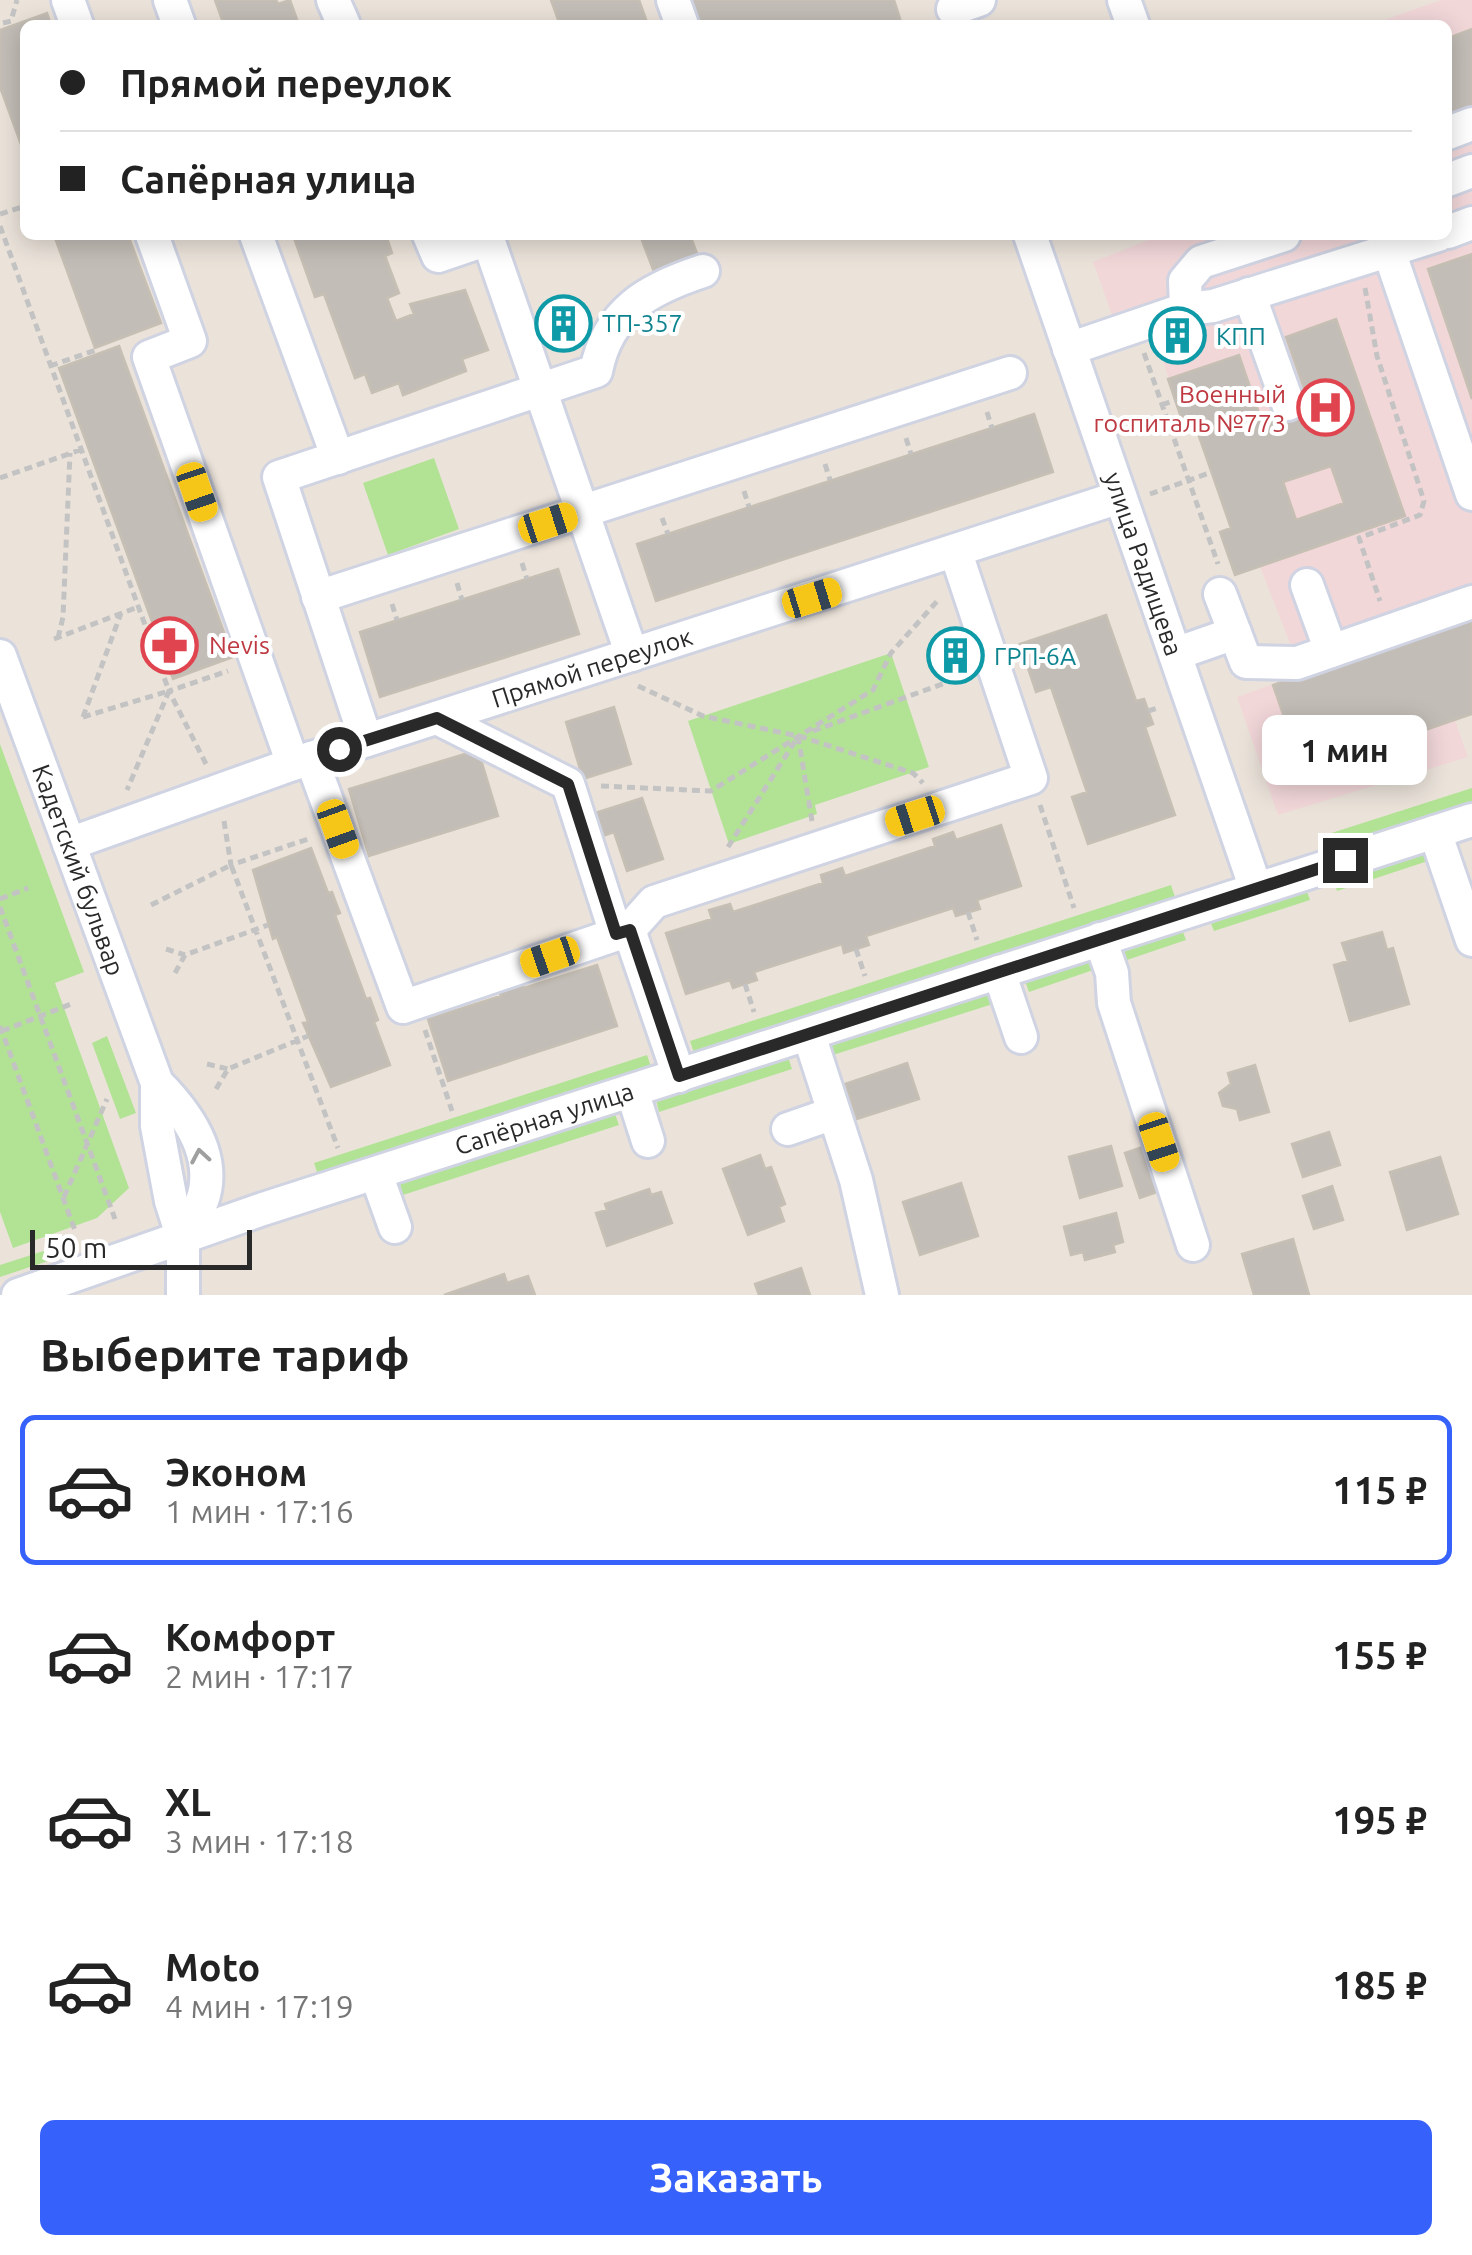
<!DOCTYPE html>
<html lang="ru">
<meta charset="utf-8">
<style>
:root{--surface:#fff;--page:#f6f6f6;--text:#222;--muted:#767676;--line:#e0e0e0;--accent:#3761fb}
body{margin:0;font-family:Ubuntu,sans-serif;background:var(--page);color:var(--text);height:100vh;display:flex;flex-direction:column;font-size:38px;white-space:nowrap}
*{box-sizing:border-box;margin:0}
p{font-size:32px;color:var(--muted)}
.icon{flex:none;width:55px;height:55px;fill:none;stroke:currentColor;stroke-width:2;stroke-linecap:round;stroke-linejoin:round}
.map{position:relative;height:1295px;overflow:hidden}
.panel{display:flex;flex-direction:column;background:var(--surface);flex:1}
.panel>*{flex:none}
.top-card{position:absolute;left:20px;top:20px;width:1432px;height:220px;border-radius:15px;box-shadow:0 5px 25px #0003;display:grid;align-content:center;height:220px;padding:0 40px;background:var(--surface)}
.scale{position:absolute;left:30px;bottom:25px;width:222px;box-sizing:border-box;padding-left:10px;border:5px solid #292929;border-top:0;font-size:28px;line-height:35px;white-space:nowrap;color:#292929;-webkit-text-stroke:8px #fff;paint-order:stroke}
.end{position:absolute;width:45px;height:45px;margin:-22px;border:12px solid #292929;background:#fff;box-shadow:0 0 0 5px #fff}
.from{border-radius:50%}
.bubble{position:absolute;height:70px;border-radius:15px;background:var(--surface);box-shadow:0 5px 25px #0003;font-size:32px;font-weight:600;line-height:70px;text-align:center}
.car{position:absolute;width:30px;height:60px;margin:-30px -15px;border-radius:12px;box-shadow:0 0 8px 2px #0007;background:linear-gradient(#f5c518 24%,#345 0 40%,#f5c518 0 76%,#345 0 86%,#f5c518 0)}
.top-card b{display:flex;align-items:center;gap:35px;height:95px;font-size:38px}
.top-card b+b{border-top:2px solid var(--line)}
.top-card i{width:25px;height:25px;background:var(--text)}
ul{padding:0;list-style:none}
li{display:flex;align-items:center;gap:30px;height:150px;margin:0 20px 15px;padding:0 20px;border:5px solid transparent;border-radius:15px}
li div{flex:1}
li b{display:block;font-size:38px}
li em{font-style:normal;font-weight:600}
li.selected{border-color:var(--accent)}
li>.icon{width:90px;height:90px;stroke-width:1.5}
h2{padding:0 40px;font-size:45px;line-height:120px}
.action{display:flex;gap:20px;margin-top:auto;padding:20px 40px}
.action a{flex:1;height:115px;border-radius:15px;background:var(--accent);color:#fff;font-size:40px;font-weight:600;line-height:115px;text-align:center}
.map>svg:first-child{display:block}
.medical{fill:#f2d7d9}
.green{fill:#b2e395}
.building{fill:#c3bdb7;stroke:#c6bfb4;stroke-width:2.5;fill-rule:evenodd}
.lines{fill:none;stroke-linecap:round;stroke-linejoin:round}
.minor-casing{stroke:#cfd3e2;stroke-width:38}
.path{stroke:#c3c3c3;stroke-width:5;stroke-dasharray:8 5;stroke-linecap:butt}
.minor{stroke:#fff;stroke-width:32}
.oneway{stroke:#9f9f9f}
.route{stroke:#292929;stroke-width:12}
.labels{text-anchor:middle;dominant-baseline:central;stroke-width:8;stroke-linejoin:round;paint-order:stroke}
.culture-label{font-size:25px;fill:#0d838f;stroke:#fff;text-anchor:start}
.health-label{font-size:25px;fill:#be3a42;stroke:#fff;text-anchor:end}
.street-label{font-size:25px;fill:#292929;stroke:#fff}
</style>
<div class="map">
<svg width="1472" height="1295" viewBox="0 0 1472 1295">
<rect width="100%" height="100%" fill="#ebe3da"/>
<path class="medical" d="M1441 0H1472V714L1455 720 1468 757 1278 815 1237 697 1302 674 1260 567 1235 575 1220 532 1231 528 1192 417 1182 420 1146 308 1113 318 1093 262 1161 235H1448V25H1370Z"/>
<path class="green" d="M434 458 459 529 388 555 363 483Z
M891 653 929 767 815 805 817 814 729 844 688 721Z
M0 744 84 972 55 983 129 1188 97 1218 13 1248 0 1212Z
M1472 788V801L1323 849 1319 837Z
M1425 851 1428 861 1337 891 1334 881Z
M1171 885 1175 897 694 1053 690 1041Z
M1306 889 1310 900 1214 931 1210 921Z
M1182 929 1186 940 1127 960 1124 949Z
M1098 957 1102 967 1029 992 1025 981Z
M992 992 996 1003 833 1055 829 1045Z
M107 1036 136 1113 120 1119 92 1043Z
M647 1055 651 1067 318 1175 314 1163Z
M788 1057 792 1069 659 1112 656 1100Z
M615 1114 619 1125 403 1195 400 1184Z
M62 1245 66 1255 0 1277V1265Z"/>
<path class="building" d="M215 0H276L278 4 290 0 299 25H224Z
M551 0H639L648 25H560Z
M692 0H894L902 25H700Z
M47 13 51 25H25V155L0 87V30Z
M1472 29V109L1448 118V38Z
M54 235H128L161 323 95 348Z
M293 235H386L392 253 385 256 399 293 387 298 396 321 414 314 410 304 465 290 488 350 462 359 466 371 403 395 399 383 372 393 365 374 355 378 324 294 315 297Z
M640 235H690L698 256 654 272Z
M1472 254V399L1428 269Z
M577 304 587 330 549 344 540 316Z
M1336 319 1405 516 1235 575 1220 532 1231 528 1192 416 1182 420 1168 379 1239 355 1262 422 1310 405 1286 337ZM1331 466 1344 503 1296 520 1283 482Z
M1194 320 1202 346 1162 358 1154 333Z
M119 346 233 657 173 679 59 368Z
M1034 414 1053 472 656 601 637 544Z
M558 569 579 634 380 697 360 632Z
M1106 615 1136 701 1144 699 1153 724 1145 727 1175 815 1088 844 1072 797 1087 792 1051 687 1036 692 1020 644Z
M1472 617V714L1303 772 1273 685Z
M962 644 967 661 949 667 943 650Z
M614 707 631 764 583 779 566 722Z
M478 750 498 816 369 856 349 789Z
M642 798 663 859 627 871 614 832 603 836 595 813Z
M1001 825 1021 886 977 900 980 909 956 916 953 908 866 936 869 945 844 953 842 944 754 972 757 980 733 988 730 980 686 994 666 933 712 919 709 910 730 904 733 912 823 883 821 875 842 868 845 876 935 846 933 839 953 832 956 840Z
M311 848 328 893 332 892 336 903 340 913 335 915 366 999 370 998 378 1020 374 1022 390 1065 331 1087 303 1023 308 1022 277 937 273 939 253 870Z
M1382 932 1387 950 1393 948 1409 1004 1350 1021 1334 965 1348 961 1342 943Z
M597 965 617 1026 448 1081 428 1019 501 996 499 991 522 983 524 988Z
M907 1063 919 1099 857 1119 845 1084Z
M1255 1065 1269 1112 1240 1120 1237 1109 1223 1106 1219 1093 1231 1084 1228 1073Z
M1329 1132 1340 1165 1303 1177 1292 1144Z
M1111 1146 1122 1186 1080 1198 1069 1157Z
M1145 1146 1160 1191 1140 1198 1125 1153Z
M760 1155 765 1169 771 1167 785 1204 779 1207 784 1221 748 1235 723 1169Z
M1440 1157 1458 1214 1407 1230 1390 1172Z
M961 1183 978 1236 920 1255 903 1202Z
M1332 1186 1343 1220 1314 1229 1303 1196Z
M649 1189 651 1195 661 1192 672 1223 607 1246 596 1213 607 1210 605 1204Z
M1116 1213 1123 1242 1113 1245 1115 1252 1085 1260 1083 1252 1071 1255 1064 1227Z
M1293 1239 1309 1295H1254L1242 1254Z
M801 1268 810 1295H759L755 1284Z
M504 1274 507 1283 528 1276 535 1295H444Z"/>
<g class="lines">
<defs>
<g id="minor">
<path d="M68 0 77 25"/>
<path d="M170 0 179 25"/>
<path d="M333 0 344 25"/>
<path d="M673 0 682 25"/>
<path d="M1124 0 1133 25"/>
<path d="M953 9 979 0"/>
<path d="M1448 133 1472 124"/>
<path d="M1448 180 1472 171"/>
<path d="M1448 232 1472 223"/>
<path d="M152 235 190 341 149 357 293 764"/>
<path d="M256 235 338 458"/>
<path d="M429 235 438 256 488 239 632 655"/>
<path id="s1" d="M1030 235 1256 889"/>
<path d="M1389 251 1472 494"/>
<path d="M1249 294 1288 404"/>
<path d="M1186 309 1185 281 1201 262 1284 235"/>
<path d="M1069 349 1186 309 1213 306 1438 235"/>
<path d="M1307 585 1331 651"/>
<path d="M1220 594 1246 662 1297 663 1472 602"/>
<path d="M318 597 1010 373"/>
<path d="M1175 654 1235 633"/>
<path id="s2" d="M0 656 157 1083V1126L171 1201 183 1238V1295"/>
<path d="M437 718 568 784 616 934"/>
<path d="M366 740 279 477 596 371C608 311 648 289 703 271"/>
<path d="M311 758 403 1007 629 930 679 1076"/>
<path d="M1435 832 1472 940"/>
<path id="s3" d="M69 844 293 764 1120 497"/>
<path d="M629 930 654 902 1031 778 956 553"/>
<path d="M1100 939 1112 973 1114 1003 1193 1245"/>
<path d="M999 972 1021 1037"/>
<path d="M809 1035 856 1180 882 1295"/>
<path d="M157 1083C185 1111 215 1152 204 1195 200 1210 189 1225 183 1238"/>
<path d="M632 1091 648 1141"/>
<path d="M788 1129 834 1113"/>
<path d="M376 1174 395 1227"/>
<path id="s4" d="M18 1295 263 1209 1472 820"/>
</g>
</defs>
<use href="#minor" class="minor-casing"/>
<path class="path" d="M3 23 11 21 17 0
M0 214 25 206
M0 226 169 691 127 790
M1365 288 1377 356 1424 501 1420 515 1359 538 1380 601
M1144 353 1218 564
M50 366 96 350
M1162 405 1175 400
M987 412 992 428
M906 438 911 454
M825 464 830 480
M0 478 80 450
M744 491 749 507
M1150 494 1212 472
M662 518 668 534
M522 563 527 579
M457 583 462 600
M392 604 397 620
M58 638 63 617 70 453
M54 639 138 607
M638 686 703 716 798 736 812 821
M1148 711 1158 708
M83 717 121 613
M83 717 169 691
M813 731 967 675
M799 736 913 773 923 783
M206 764 169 691 228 671
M601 786 711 791 873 690 891 653 939 599
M1040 805 1074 908
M224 821 231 865 311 838
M728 847 797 738
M0 899 28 888
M151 905 231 865 338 1148
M0 907 115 1219
M968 912 977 940
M166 949 185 955
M856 949 865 976
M175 973 185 955 268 925
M745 984 754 1012
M0 1026 76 1233
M425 1030 452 1111
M2 1031 71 1004
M207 1064 228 1069
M216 1089 228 1069 308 1036
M64 1197 107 1099"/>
<use href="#minor" class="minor"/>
</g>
<defs><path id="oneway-chevron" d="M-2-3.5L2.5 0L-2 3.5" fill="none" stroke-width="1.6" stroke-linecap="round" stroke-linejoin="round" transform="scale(2.5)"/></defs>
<use class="oneway" href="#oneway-chevron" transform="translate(200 1156) rotate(-100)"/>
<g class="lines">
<path class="route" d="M339 749 437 718 568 784 616 934 630 930 679 1076 1345 860"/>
</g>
<defs>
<symbol id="building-ring" viewBox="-11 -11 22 22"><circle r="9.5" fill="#fff" stroke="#0f9aa8" stroke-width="1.5"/><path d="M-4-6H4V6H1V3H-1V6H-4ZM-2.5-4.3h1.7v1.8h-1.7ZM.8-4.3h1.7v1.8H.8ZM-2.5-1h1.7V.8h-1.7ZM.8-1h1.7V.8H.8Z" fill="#0f9aa8"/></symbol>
<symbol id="hospital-ring" viewBox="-11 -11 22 22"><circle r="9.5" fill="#fff" stroke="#e0444e" stroke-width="1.5"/><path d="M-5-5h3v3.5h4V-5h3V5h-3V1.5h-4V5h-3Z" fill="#e0444e"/></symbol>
<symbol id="pharmacy-ring" viewBox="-11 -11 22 22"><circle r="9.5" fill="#fff" stroke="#e0444e" stroke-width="1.5"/><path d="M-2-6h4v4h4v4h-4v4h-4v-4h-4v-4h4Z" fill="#e0444e"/></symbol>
</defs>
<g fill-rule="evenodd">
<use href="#building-ring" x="532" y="292" width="63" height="63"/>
<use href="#building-ring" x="1146" y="304" width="63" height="63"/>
<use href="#hospital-ring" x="1294" y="376" width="63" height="63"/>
<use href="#pharmacy-ring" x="138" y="614" width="63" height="63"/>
<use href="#building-ring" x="924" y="624" width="63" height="63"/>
</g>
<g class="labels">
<g class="culture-label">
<text x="602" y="323">ТП-357</text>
<text x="1216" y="336">КПП</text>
<text x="994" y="656">ГРП-6А</text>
</g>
<g class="health-label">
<text x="1286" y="394">Военный<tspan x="1286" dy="29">госпиталь №773</tspan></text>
<text x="209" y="645" text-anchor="start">Nevis</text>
</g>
<g class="street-label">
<text stroke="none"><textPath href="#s1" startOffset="348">улица Радищева</textPath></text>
<text stroke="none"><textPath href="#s3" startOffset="552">Прямой переулок</textPath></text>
<text stroke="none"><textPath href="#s2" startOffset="228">Кадетский бульвар</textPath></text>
<text stroke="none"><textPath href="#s4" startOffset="555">Сапёрная улица</textPath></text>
</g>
</g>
</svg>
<div class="scale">50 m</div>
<i class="end from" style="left:339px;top:749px"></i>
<i class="end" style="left:1345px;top:860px"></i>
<div class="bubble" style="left:1262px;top:715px;width:165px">1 мин</div>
<i class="car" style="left:197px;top:492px;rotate:161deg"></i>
<i class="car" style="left:548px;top:523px;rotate:72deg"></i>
<i class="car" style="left:812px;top:598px;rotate:73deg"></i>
<i class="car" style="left:915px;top:816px;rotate:252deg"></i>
<i class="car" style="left:338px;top:829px;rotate:160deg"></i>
<i class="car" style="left:550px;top:957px;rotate:251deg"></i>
<i class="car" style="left:1159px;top:1142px;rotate:162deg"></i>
<div class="top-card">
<b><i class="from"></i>Прямой переулок</b>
<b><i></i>Сапёрная улица</b>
</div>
</div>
<section class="panel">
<h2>Выберите тариф</h2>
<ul>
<li class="selected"><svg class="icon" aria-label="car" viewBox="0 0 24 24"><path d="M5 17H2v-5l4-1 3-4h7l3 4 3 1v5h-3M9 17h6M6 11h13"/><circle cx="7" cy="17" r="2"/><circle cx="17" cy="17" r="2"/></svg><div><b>Эконом</b><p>1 мин · 17:16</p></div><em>115 ₽</em></li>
<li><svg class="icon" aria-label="car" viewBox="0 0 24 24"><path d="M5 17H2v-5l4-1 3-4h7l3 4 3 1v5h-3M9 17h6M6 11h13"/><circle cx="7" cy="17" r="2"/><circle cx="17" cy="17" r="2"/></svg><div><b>Комфорт</b><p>2 мин · 17:17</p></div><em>155 ₽</em></li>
<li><svg class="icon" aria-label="car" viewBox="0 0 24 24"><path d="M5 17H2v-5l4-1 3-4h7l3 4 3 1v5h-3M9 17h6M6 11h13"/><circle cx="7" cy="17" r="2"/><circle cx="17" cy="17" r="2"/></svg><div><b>XL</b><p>3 мин · 17:18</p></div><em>195 ₽</em></li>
<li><svg class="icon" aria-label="car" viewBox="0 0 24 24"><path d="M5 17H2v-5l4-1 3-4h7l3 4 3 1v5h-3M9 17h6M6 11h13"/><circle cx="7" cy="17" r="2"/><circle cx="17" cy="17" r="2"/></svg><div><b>Moto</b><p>4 мин · 17:19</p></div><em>185 ₽</em></li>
</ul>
<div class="action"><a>Заказать</a></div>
</section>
